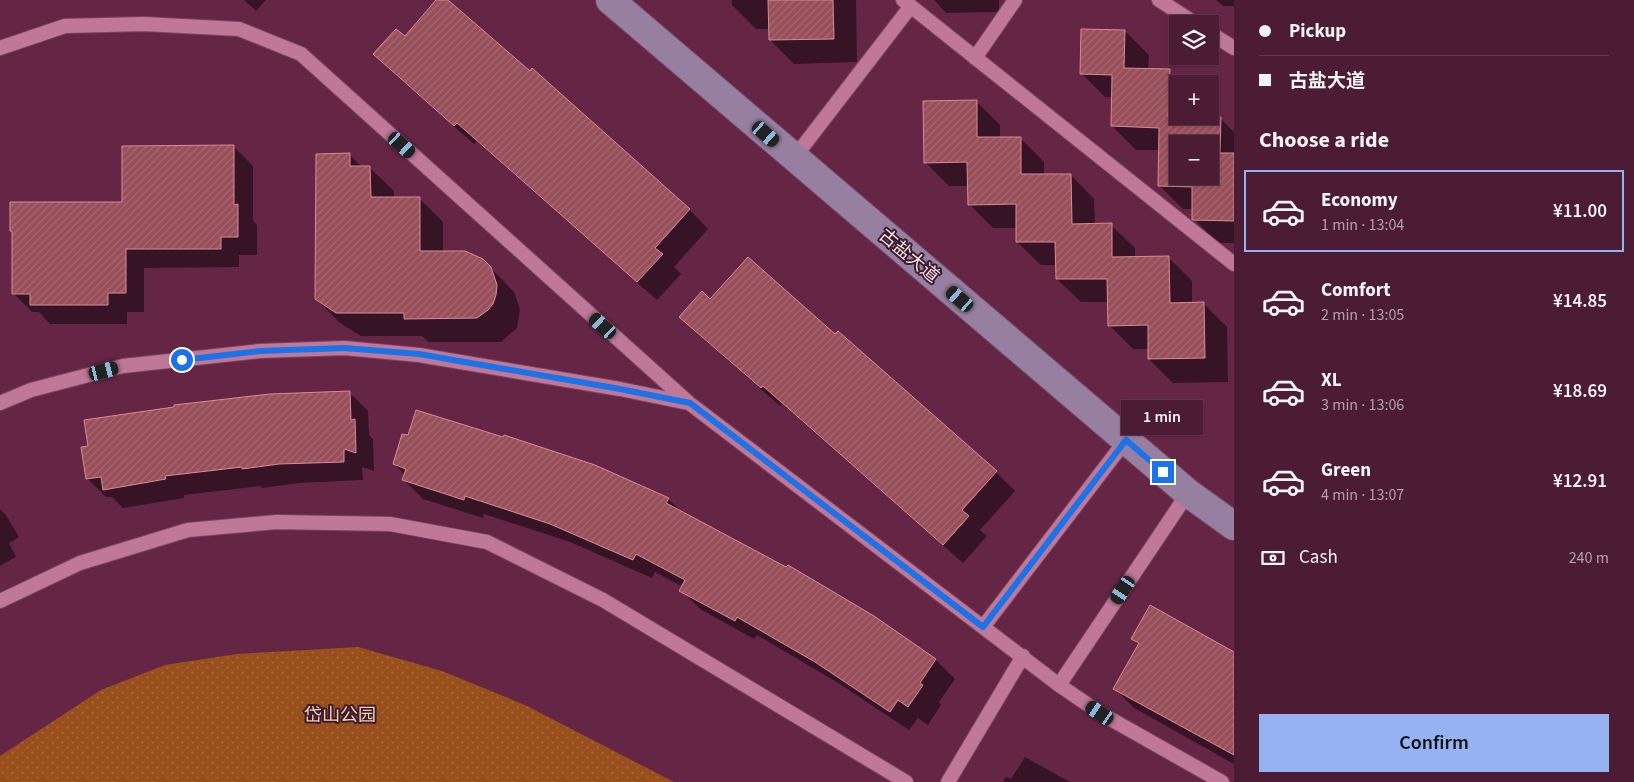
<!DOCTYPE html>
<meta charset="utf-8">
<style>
:root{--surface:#4c1c34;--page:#53253c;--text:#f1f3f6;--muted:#b2a1ac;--line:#633a4f;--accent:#95b2f1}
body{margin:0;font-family:"Source Sans 3","Noto Sans SC",sans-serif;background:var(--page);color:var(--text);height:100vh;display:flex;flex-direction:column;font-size:19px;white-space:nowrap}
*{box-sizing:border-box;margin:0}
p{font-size:16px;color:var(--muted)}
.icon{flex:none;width:28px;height:28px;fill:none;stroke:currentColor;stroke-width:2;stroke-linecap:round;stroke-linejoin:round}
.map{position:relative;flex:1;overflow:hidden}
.panel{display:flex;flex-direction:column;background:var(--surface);width:400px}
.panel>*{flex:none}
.banner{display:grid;align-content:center;height:110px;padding:0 25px;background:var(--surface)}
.fabs{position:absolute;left:1169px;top:15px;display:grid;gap:10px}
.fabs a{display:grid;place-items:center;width:50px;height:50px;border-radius:0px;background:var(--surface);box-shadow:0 1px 4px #0004,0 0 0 1px var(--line);font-size:25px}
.end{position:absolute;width:22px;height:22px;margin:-11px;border:6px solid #1a73e8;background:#fff;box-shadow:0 0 0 2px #fff}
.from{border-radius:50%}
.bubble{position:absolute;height:35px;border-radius:0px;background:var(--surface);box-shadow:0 1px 4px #0004,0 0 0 1px var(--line);font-size:16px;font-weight:600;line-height:35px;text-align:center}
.car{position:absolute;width:15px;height:30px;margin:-15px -8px;border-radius:6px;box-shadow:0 0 4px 1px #0007;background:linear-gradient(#222 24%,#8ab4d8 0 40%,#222 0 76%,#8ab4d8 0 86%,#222 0)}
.banner b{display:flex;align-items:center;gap:18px;height:48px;font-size:19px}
.banner b+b{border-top:1px solid var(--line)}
.banner i{width:12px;height:12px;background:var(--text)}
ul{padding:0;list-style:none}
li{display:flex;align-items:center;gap:15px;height:82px;margin:0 10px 8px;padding:0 15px;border:2px solid transparent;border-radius:0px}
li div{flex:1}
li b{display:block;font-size:19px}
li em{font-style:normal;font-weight:600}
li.selected{border-color:var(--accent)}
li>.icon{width:45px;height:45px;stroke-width:1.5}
h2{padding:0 25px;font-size:22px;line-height:60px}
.pay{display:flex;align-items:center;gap:12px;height:55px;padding:0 25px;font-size:19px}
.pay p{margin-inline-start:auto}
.cta{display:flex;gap:10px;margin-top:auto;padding:10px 25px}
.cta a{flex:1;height:58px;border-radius:0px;background:var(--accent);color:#111;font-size:20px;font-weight:600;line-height:58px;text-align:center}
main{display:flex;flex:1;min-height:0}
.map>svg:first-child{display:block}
.park{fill:url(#park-dots)}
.shadow{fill:#0007;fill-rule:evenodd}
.building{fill:url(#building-hatch);stroke:#da8a95;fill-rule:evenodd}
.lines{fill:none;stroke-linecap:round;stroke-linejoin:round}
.lane-casing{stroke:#7b4562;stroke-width:16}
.secondary-casing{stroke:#7b4562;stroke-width:30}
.lane{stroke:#bf7898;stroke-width:14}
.secondary{stroke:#977fa1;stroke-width:28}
.route{stroke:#1a73e8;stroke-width:6}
.labels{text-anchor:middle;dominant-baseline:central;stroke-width:4;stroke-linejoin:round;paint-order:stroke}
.street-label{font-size:18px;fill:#ffdfec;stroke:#391c2a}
.park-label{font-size:18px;fill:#facdb4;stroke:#391c2a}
</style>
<main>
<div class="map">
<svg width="1234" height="782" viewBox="0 0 1234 782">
<defs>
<pattern id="park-dots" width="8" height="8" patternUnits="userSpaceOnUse" patternTransform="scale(1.25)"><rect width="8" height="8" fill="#984f1c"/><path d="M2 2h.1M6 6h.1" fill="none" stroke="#a7683d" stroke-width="1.8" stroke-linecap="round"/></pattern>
<pattern id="building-hatch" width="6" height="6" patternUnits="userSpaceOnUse" patternTransform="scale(1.25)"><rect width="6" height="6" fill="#984f5a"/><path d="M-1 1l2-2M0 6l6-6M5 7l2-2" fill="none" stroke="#a76872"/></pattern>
</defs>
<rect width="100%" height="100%" fill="#652646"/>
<path class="park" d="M358 647 442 671 525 705 674 782H0V756L101 690 165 665 237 654Z"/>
<path class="shadow" d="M244 0H266L256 11Z
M438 0H446L530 72 532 70 690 210 708 229 674 267 681 274 657 300 476 141 474 144 393 73 374 54 405 38Z
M732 0H856L857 62 794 64 770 40V29H756L732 5Z
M934 0H999V12L946 13Z
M1216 0H1234V6H1223Z
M1125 31 1149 55 1148 70 1169 71 1182 84H1178V116L1221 119 1234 132V243H1217L1194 219V209H1183L1159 185 1160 150H1136L1112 126 1113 97H1105L1081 73ZM1178 144H1210V176H1178Z
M976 101 1000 125V138H1020L1044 162V175H1071L1094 199 1095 225H1111L1135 248V258L1168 257 1192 281V304H1204L1227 327 1228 382 1173 383 1149 359V349H1133L1109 325V302H1081L1057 279V265H1041L1017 242V228H993L969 204V186H949L925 162Z
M234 147 253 166V220L257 225V255H239V267L144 268V312H127V324H50L39 312H32L13 293V232L11 230 124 203Z
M349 154 363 168H370L394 191V198H419L443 222V252L483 260 514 292 520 309 517 328 501 342H429L422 336H361L340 323 316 299Z
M710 300 836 335 996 472 1015 491 980 530 987 536 963 563 782 404 780 406 700 336 681 317Z
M349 392 368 411 369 435 373 439 374 471 362 467 363 480 299 483 262 488 261 486 184 495V498L123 508 112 497H106L87 478Z
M394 464 668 499 682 512 874 617 936 660 955 679 939 702 941 705 928 725 918 718 909 730 835 681 757 635 754 639 700 609 681 590 683 587 655 572 652 578 570 542 484 514 483 518 423 499 404 480 405 475Z
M0 509 6 515 19 537 9 543 16 557 0 566Z
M1133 639 1234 654V764L1134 708 1115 689 1139 645Z
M1025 757 1070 782H1003L1006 777 1011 779Z"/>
<path class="building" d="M436 0H448L530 71 532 68 690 209 655 248 663 254 637 282 457 123 454 126 373 54 396 29 405 36Z
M768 0H833L834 39 769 40Z
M1081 29 1125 30 1124 68 1170 69 1168 116 1221 117 1220 153H1234V221L1192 220V187L1158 186 1159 128 1111 126 1112 75 1080 74ZM1178 144H1210V176H1178Z
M977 100V137H1021V174H1071L1072 224 1112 223V257L1169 256 1170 303 1204 302 1205 358 1148 359V325L1108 326 1107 279H1056L1055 242H1016V204L968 205 967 162 924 163 923 101Z
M234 145V205L238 204V237H221V249H126V293H108V305H30V294H12V231H10V202H122V146Z
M350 153V166H370L371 197H420V251H465L483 259 491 267 497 285 496 295 493 304 488 310 477 318 404 319V313H336L315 299 316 154Z
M748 257 835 334 838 331 997 471 962 510 969 516 943 545 763 386 761 388 679 317 702 291 710 299Z
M350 391 351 420 355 419 356 453 344 449V462L279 464 242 469V467L165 476 166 479 103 490 101 477 86 479 81 447 88 446 84 420 174 407V405L270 394Z
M416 410 503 437 504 435 595 465 669 498 666 503 786 567 788 565 874 616 936 659 920 683 923 685 908 707 898 700 890 712 815 662 737 617 735 621 679 591 685 580 636 554 633 560 550 524 465 496 464 500 402 480 406 469 393 464 402 434 408 435Z
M1150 605 1234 652V755L1113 689 1139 643 1131 639Z"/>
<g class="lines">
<defs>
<path id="lane" d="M903 0 1234 264
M1159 0 1196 24
M1210 33 1234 48
M0 48 65 26 144 24 239 29 301 54 689 403 1059 685 1100 713 1222 782
M975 58 1015 0
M794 158 911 6
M0 403 31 390 123 366 260 351 344 348 419 355 620 389 688 403
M0 601 80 563 188 530 277 522 390 524 487 542 603 600 906 782
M983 627 1126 440
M1059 685 1188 493
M948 782 1023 656"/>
<path id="secondary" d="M610 0 1188 493 1234 526"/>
</defs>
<use href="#lane" class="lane-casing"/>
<use href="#secondary" class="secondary-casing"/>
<use href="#lane" class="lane"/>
<use href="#secondary" class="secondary"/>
</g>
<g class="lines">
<path class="route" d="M182 360 260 351 344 348 419 354 620 389 690 403 983 627 1126 440 1163 472"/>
</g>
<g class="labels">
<g class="street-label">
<text transform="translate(909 256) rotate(40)">古盐大道</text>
</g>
<g class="park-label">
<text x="340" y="715">岱山公园</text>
</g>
</g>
</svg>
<div class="fabs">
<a><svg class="icon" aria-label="layers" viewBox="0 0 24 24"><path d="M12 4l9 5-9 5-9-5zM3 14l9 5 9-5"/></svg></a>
<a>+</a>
<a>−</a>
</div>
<i class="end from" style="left:182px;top:360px"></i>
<i class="end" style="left:1163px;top:472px"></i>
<div class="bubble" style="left:1121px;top:400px;width:82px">1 min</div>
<i class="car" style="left:766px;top:134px;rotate:131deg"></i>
<i class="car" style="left:402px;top:145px;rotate:132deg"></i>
<i class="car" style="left:960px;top:299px;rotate:311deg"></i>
<i class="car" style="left:603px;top:326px;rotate:312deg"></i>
<i class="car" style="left:104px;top:371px;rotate:76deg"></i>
<i class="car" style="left:1123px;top:590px;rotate:214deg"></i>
<i class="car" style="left:1100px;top:713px;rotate:304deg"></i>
</div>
<section class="panel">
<div class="banner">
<b><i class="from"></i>Pickup</b>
<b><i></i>古盐大道</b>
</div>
<h2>Choose a ride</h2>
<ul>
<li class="selected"><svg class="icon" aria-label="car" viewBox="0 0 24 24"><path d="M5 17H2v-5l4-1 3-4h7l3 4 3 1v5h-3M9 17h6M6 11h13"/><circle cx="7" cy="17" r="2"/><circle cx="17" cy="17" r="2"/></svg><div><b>Economy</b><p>1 min · 13:04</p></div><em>¥11.00</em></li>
<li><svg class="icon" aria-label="car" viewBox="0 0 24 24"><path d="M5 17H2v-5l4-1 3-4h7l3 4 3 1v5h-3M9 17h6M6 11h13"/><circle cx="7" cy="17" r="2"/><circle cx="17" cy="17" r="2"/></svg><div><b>Comfort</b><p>2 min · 13:05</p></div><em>¥14.85</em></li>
<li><svg class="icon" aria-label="car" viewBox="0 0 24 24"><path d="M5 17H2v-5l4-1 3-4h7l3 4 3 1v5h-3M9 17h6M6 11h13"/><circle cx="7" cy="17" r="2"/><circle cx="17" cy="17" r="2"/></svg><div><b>XL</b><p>3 min · 13:06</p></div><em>¥18.69</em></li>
<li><svg class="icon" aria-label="car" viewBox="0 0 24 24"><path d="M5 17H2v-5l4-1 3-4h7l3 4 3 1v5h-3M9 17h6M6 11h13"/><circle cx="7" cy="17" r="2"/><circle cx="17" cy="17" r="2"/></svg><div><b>Green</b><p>4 min · 13:07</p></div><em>¥12.91</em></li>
</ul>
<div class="pay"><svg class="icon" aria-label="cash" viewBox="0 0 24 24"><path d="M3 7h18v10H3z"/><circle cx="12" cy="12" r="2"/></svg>Cash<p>240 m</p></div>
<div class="cta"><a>Confirm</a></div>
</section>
</main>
